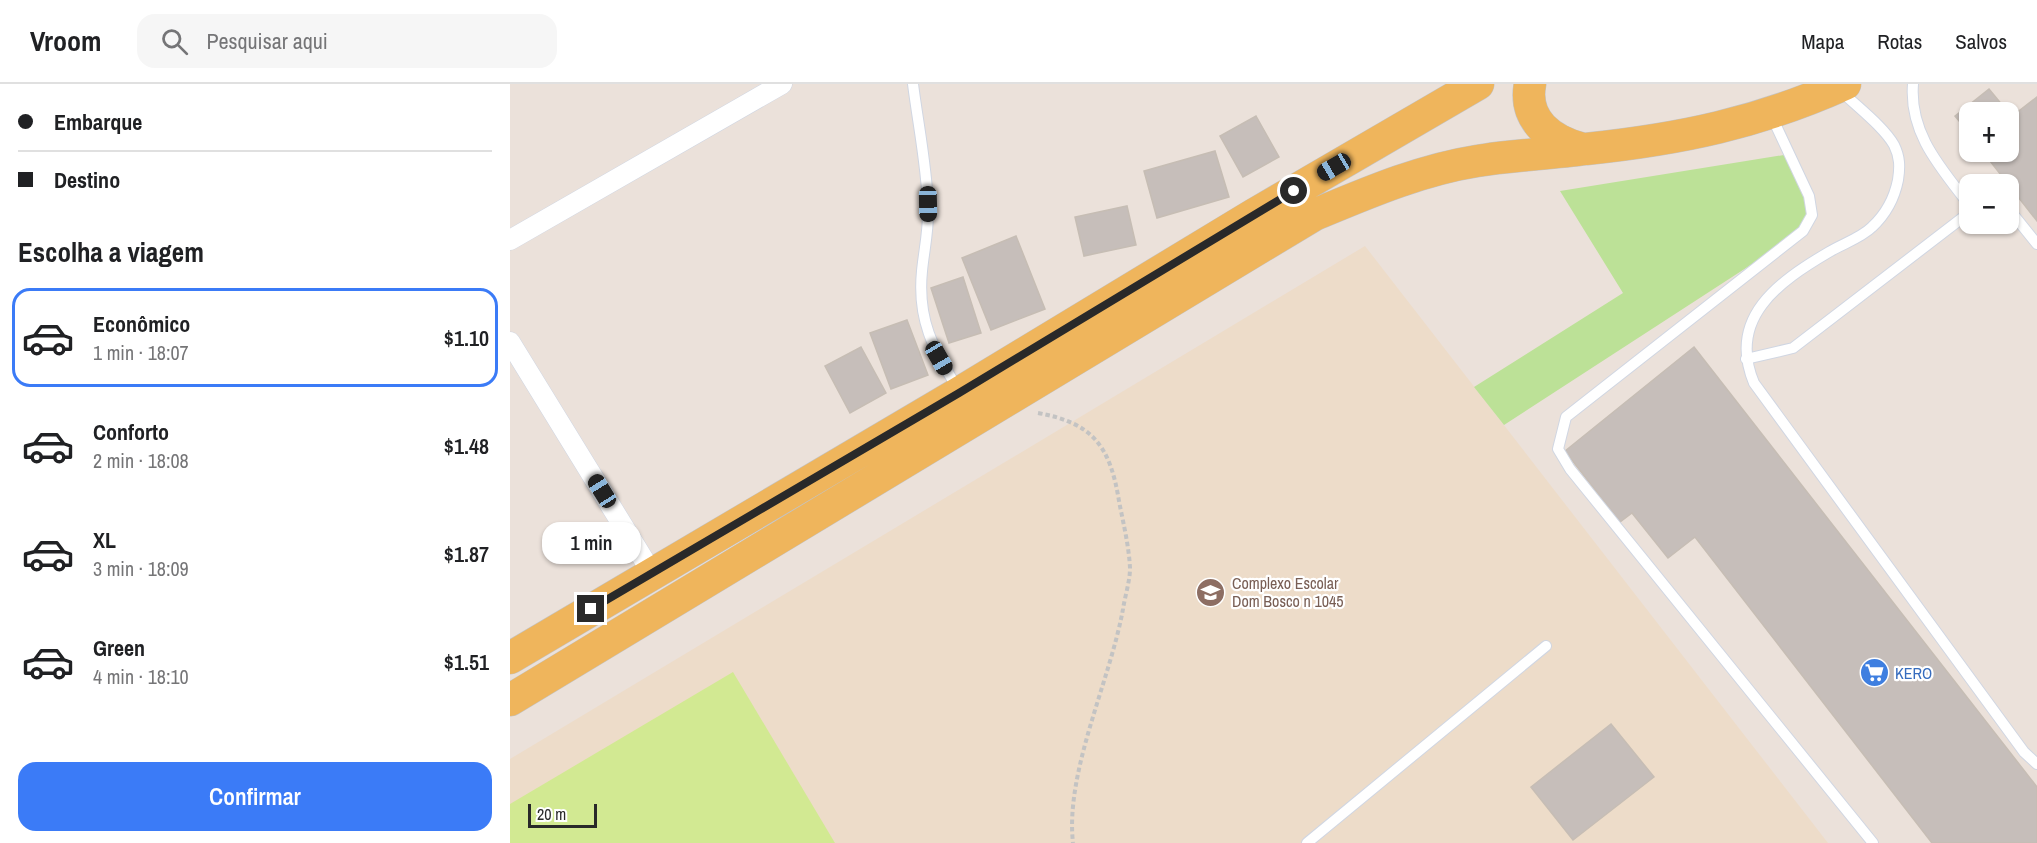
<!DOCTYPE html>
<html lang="pt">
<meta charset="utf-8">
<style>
:root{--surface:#fff;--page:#f6f6f6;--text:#202124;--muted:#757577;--line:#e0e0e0;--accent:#3b7bf7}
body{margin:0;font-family:"Archivo Narrow",sans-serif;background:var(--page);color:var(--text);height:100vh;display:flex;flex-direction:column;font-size:22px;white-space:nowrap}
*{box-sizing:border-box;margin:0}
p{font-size:20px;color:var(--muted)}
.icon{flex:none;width:33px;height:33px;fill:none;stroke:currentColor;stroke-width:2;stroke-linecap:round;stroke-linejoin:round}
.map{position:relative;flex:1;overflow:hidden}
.panel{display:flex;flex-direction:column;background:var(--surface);width:510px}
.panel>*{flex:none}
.banner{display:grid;align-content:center;height:132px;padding:0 18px;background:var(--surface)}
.buttons{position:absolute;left:1449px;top:18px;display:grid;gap:12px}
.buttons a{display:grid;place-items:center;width:60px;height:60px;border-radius:12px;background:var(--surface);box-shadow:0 2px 4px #0004;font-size:30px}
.scale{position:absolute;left:18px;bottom:15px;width:69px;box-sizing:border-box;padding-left:6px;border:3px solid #292929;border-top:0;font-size:16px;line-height:21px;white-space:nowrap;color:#292929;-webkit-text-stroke:4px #fff;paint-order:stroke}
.end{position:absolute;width:27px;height:27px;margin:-14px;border:8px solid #292929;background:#fff;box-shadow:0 0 0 3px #fff}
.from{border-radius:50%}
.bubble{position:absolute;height:42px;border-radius:18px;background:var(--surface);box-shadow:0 2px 4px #0004;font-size:20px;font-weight:600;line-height:42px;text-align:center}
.car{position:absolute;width:18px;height:36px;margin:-18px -9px;border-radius:8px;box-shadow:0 0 4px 2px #0007;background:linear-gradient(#222 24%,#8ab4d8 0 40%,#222 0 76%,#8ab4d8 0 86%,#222 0)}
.banner b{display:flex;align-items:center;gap:21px;height:57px;font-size:22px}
.banner b+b{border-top:2px solid var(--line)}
.banner i{width:15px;height:15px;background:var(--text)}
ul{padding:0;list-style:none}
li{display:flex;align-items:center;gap:18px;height:99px;margin:0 12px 9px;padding:0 6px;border:3px solid transparent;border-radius:18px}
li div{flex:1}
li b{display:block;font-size:22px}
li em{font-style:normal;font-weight:600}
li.selected{border-color:var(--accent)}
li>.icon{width:54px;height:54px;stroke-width:1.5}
h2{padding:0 18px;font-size:27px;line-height:72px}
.button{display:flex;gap:12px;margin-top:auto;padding:12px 18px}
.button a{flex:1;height:69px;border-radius:18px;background:var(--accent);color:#fff;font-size:24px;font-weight:600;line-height:69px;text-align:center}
header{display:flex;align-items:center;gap:36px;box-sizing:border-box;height:84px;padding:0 30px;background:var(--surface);border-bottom:2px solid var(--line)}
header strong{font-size:28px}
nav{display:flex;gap:33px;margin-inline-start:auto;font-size:21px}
.search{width:420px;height:54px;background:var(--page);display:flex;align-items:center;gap:15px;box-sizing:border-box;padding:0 21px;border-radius:18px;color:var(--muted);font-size:22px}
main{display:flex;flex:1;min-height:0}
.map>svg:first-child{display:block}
.education{fill:#eddcc9}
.green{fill:#bce197}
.pitch{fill:#d2e992}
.building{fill:#c6beba;stroke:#c6bdb4;stroke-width:1.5}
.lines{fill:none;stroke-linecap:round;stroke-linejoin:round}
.service-casing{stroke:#d0d6e2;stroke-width:12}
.minor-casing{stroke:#d0d6e2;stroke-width:21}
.primary-casing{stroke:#c3c3c3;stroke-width:33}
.path{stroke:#c3c3c3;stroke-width:4;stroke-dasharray:4.5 3;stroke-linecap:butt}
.service{stroke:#fff;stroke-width:10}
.minor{stroke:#fff;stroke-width:20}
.primary{stroke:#efb55c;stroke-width:32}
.route{stroke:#292929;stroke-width:8}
.labels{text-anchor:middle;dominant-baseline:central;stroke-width:4.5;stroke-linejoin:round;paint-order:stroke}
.education-label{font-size:16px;fill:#785e54;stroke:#fff;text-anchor:start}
.shop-label{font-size:16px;fill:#366cbe;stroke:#fff;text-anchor:start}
</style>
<header>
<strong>Vroom</strong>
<div class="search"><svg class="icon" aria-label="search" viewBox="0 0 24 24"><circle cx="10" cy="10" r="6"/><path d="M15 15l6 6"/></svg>Pesquisar aqui</div>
<nav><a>Mapa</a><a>Rotas</a><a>Salvos</a></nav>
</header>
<main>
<section class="panel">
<div class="banner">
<b><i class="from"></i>Embarque</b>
<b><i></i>Destino</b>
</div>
<h2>Escolha a viagem</h2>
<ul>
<li class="selected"><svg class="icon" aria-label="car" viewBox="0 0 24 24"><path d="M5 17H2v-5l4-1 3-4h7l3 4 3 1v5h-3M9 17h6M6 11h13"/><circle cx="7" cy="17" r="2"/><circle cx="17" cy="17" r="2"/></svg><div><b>Econômico</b><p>1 min · 18:07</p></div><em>$1.10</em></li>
<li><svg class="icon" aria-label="car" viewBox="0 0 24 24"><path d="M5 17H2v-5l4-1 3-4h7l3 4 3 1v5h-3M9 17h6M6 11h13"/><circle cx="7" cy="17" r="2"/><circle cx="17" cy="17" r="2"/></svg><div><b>Conforto</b><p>2 min · 18:08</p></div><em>$1.48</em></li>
<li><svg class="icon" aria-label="car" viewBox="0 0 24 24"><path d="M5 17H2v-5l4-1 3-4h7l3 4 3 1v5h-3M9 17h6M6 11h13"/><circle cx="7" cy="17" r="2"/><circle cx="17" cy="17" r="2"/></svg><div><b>XL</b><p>3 min · 18:09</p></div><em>$1.87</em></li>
<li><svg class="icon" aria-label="car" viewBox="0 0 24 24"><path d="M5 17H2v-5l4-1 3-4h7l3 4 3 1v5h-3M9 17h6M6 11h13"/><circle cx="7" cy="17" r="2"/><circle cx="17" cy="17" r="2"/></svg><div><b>Green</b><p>4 min · 18:10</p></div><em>$1.51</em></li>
</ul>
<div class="button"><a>Confirmar</a></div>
</section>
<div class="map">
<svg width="1527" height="759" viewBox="0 0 1527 759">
<rect width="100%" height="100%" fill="#ebe1da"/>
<path class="education" d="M855 162 1318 759H0V675Z"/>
<path class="green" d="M1280 70 1302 131 1293 147 994 341 964 303 1113 209 1050 107Z"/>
<path class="pitch" d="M223 588 325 759H0V720Z"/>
<path class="building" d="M1479 5 1498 28H1460V50L1445 32Z
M1527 13V137L1473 68H1498V30L1501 33Z
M746 32 769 73 733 93 710 52Z
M705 67 719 113 647 134 634 87Z
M617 122 626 161 574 172 565 133Z
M506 152 535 225 481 246 452 174Z
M453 193 471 249 439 259 421 204Z
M397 236 418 291 381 305 360 249Z
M351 263 376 309 340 329 315 282Z
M1184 263 1527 703V759H1422L1185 453 1158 474 1122 429 1110 438 1055 367Z
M1101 640 1144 693 1063 756 1021 703Z"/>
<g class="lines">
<defs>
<path id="service" d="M403 0C408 40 417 83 418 123 419 145 414 166 412 187 407 238 424 265 449 307
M1403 0C1399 50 1431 84 1460 122
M1330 6C1346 22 1373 42 1384 61 1390 73 1390 83 1388 96 1384 116 1376 130 1362 143 1351 154 1332 160 1319 168 1268 198 1217 234 1244 299L1514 668 1527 680
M1261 31 1299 112 1302 131 1293 147 1056 333 1048 365 1060 385 1363 759
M1498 124 1527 160
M1236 275 1283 264 1460 128
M797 759 1036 562"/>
<path id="minor" d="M0 156 272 0
M0 258 142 489"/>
<path id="primary" d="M1020 0C1013 37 1042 57 1073 65
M0 574 449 309 743 131 968 0
M0 616 804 131C857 109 910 86 967 77 1003 71 1040 70 1076 65 1171 55 1248 39 1335 0"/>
</defs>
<use href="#service" class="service-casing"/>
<use href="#minor" class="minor-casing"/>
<use href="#primary" class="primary-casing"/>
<path class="path" d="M528 329C583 339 600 362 609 417 613 438 619 462 620 484 620 497 615 512 613 525 600 597 555 688 563 759"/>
<use href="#service" class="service"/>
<use href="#minor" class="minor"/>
<use href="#primary" class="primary"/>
</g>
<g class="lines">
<path class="route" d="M81 525 449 309 784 107"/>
</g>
<defs>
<symbol id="school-disc" viewBox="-11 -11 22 22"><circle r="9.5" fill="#8d6e63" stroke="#fff"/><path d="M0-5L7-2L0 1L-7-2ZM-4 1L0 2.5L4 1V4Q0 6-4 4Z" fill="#fff"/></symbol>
<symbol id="supermarket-disc" viewBox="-11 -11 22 22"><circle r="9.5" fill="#3f7fe0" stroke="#fff"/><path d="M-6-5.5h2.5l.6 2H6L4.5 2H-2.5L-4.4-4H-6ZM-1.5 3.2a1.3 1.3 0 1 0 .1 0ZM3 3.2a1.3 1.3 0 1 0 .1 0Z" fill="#fff"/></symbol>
</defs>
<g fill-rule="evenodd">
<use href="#school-disc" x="684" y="492" width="33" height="33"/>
<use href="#supermarket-disc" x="1348" y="572" width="33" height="33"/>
</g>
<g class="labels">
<g class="education-label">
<text x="722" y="499">Complexo Escolar<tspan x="722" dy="18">Dom Bosco n 1045</tspan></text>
</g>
<g class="shop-label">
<text x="1385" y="589">KERO</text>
</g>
</g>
</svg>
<div class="buttons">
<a>+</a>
<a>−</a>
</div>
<div class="scale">20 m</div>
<i class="end from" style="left:784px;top:107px"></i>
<i class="end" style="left:81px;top:525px"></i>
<div class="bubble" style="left:32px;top:438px;width:99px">1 min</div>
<i class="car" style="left:824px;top:83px;rotate:240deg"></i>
<i class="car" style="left:418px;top:120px;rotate:179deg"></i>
<i class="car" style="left:429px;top:274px;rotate:150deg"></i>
<i class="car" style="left:92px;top:407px;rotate:328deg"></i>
</div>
</main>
